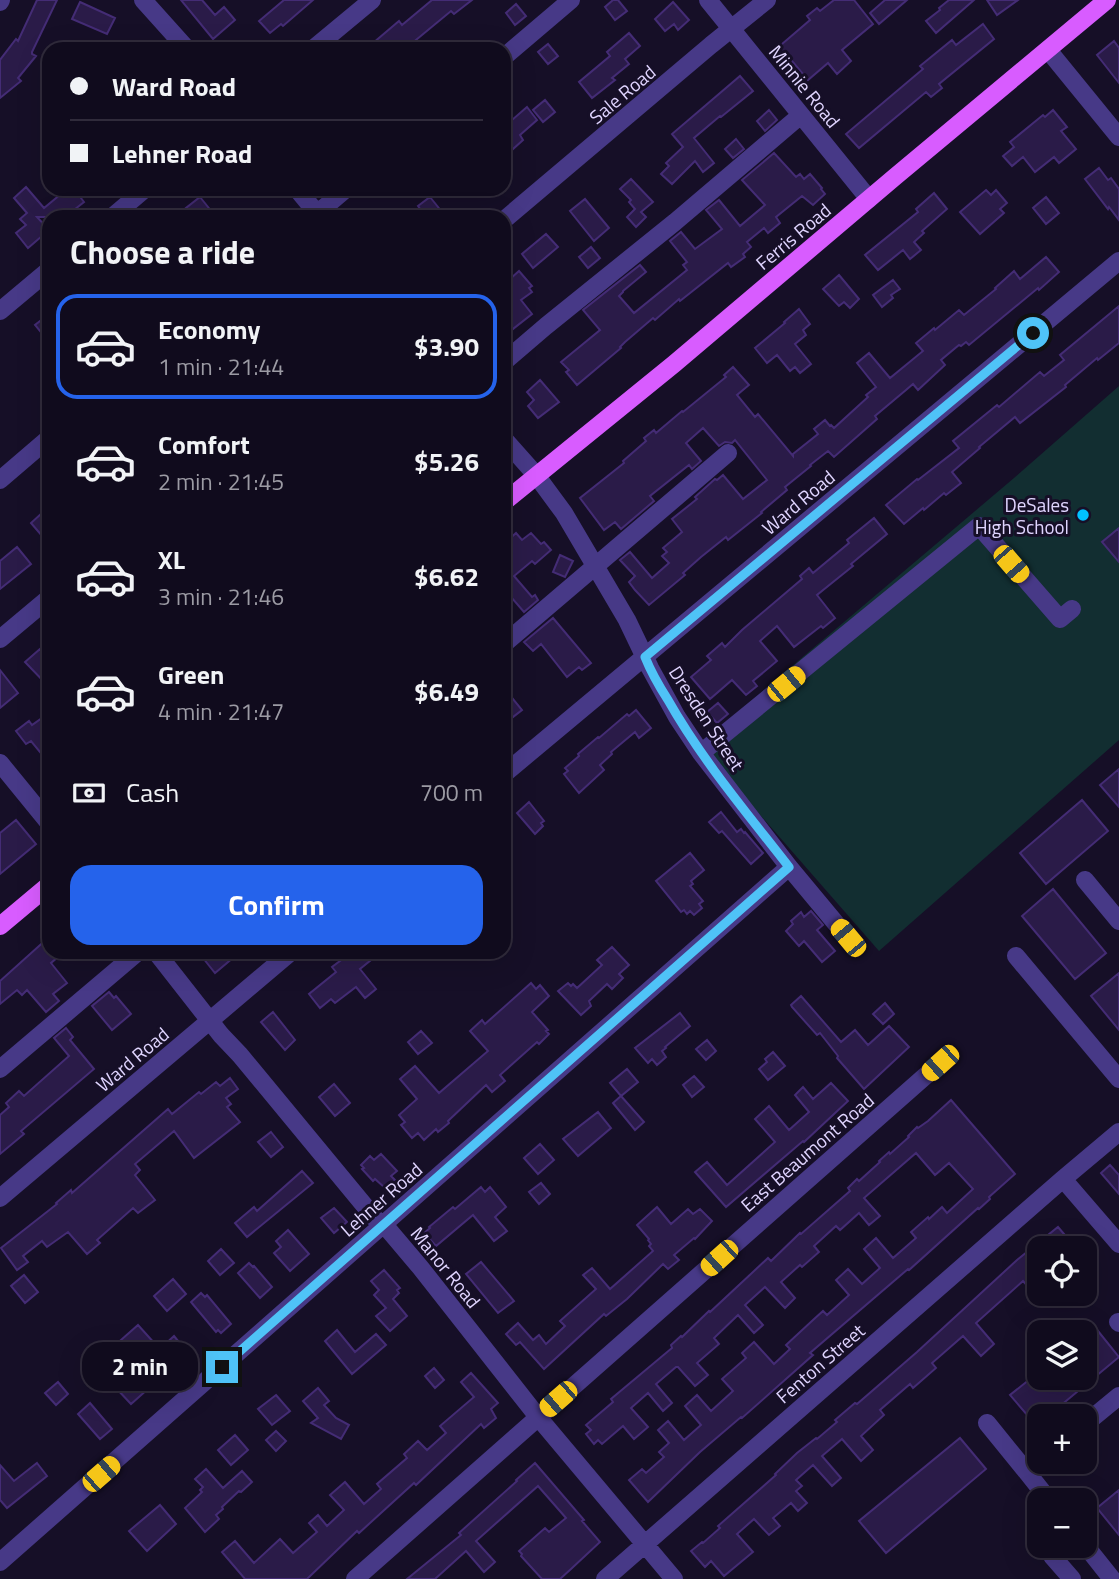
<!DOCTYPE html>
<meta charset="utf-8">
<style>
:root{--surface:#100b1d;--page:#1e192a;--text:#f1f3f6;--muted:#9c9ba4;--line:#302b3b;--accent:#2563eb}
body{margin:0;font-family:"Titillium Web",sans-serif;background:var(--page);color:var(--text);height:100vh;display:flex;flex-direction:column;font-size:26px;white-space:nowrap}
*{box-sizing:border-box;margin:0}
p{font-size:23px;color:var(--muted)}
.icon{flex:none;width:38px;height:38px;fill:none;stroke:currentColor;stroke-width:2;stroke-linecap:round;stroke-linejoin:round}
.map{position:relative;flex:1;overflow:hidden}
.side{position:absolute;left:42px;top:210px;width:469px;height:749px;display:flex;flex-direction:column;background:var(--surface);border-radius:21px;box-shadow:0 7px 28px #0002,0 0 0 2px var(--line)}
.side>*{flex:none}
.hud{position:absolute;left:42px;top:42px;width:469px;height:154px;border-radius:21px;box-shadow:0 7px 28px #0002,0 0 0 2px var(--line);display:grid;align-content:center;height:154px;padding:0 28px;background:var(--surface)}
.controls{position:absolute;left:1027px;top:1236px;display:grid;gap:14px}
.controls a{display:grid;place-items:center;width:70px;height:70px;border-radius:14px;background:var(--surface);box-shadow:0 7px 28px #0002,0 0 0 2px var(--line);font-size:35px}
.end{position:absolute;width:32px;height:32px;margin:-16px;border:9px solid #4fc3f7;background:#111;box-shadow:0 0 0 4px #111}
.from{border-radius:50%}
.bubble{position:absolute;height:49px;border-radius:21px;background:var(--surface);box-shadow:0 7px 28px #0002,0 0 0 2px var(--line);font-size:23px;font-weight:700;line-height:49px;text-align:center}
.car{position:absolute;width:21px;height:42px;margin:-21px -10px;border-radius:9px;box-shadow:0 0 5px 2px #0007;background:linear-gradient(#f5c518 24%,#345 0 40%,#f5c518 0 76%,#345 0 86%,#f5c518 0)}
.hud b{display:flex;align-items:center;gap:24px;height:66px;font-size:26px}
.hud b+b{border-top:2px solid var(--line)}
.hud i{width:18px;height:18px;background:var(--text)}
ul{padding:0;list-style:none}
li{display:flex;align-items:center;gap:21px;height:105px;margin:0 14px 10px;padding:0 14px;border:4px solid transparent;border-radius:21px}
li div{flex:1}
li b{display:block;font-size:26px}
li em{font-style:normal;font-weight:700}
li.current{border-color:var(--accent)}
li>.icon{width:63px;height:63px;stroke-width:1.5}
h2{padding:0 28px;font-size:32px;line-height:84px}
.pay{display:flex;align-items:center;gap:18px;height:77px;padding:0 28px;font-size:26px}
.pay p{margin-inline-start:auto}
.action{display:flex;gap:14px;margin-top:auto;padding:14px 28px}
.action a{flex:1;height:80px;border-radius:21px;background:var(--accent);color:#fff;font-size:28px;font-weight:700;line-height:80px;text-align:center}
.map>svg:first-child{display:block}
.green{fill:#122e31}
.building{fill:#2a1b48;stroke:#442c75;stroke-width:2}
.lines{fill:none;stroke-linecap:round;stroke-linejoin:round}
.minor{stroke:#473987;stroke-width:18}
.major{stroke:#d85cff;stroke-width:18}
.route{stroke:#4fc3f7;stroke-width:9}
.poi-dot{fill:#01c3ff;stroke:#160f27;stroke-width:2.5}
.labels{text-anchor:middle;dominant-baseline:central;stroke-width:6;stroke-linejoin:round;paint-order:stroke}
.street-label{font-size:19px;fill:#e0d5ff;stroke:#160f27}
.poi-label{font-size:19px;fill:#e0d5ff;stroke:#160f27;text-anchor:end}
</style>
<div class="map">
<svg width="1119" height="1579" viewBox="0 0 1119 1579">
<rect width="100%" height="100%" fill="#160f27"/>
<path class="green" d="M1119 386V740L879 951 699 745 1014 478Z"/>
<path class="building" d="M37 0H57L32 52V54L36 56 18 78 21 81 0 98V60L16 39 18 41Z
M181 0H202L215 15 224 7 235 20 213 39Z
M284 0H313L283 26 281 24 270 33 259 21Z
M432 0H472L454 14 451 11 405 49H366L399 21 402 25Z
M613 0H618L627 11 615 20 605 7Z
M834 0H854L873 24 842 50 851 61 837 74 828 63 808 80 792 61 788 65 775 50 810 20 807 16 817 8 820 11Z
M885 0H907L879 24 870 13Z
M949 0H974L936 33 926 21 940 10 939 8Z
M987 0H1018L997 15Z
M80 2 115 18 107 34 72 19Z
M673 2 689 20 678 30 674 24 665 31 655 19Z
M516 4 526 16 515 25 506 13Z
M983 24 994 39 939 84 942 88 931 97 926 92 859 148 846 134 923 69 920 66 952 40 956 45Z
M629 33 640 46 625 59 629 64 612 78 615 80 592 98 579 82 610 56 607 52Z
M1114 41 1119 48V83L1097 55Z
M548 44 558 56 548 64 538 52Z
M740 76 753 91 721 117 720 116 694 138 714 163 703 172 695 161 672 184 661 174 669 166 666 163 683 147 672 134Z
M545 100 555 112 543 122 533 110Z
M527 107 537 120 520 135 523 140 513 149 504 139V127Z
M769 110 777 120 765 131 757 121Z
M1053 110 1067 127 1061 131 1076 149 1059 163 1054 157 1035 172 1023 157 1012 166 1003 156 1014 147 1010 142 1043 115 1045 117Z
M736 139 744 149 733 158 725 149Z
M774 153 796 177 800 174 804 179 810 174 822 188 821 189 825 194 813 205 802 196 776 217 780 223 768 233 764 228 747 242 751 247 743 254 745 257 731 267 728 263 680 301 679 299 655 320 653 318 625 342 620 347 621 348 577 385 566 372 569 370 561 362 600 330 583 310 640 265 646 272 623 291V292L619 296 634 313 687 270 683 265 687 262 670 241 681 232 695 249 722 229 706 210 719 200 740 226 765 205 742 180Z
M1099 168 1108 180 1111 178 1119 189V220L1109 207 1108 209 1085 179Z
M631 179 653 202 641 212 646 217 636 227 627 217 635 209 629 202 631 200 620 189Z
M26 187 44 208 67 189H74L84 202 65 217H37L49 230 28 248 16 233 26 225 20 219 27 213 14 198Z
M986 190 991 195 996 190 1007 203 1000 209 1004 213 980 234 960 212Z
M934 193 947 209 922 231 924 233 914 242 921 250 910 259 903 250 878 270 865 255 918 212 916 209Z
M200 197 216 217H194L186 208Z
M430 197 442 212 435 217H426L418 206Z
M1046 197 1059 213 1046 224 1033 208Z
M585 199 609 228 594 241 570 211Z
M546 234 558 247 533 268 522 254Z
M591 247 600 258 588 268 579 257Z
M1046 257 1059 272 1039 290 1038 288 969 345 966 342 961 346 959 345 941 360 945 365 918 390 913 384 906 390 875 416 877 419 834 457 828 451 810 465 811 466 785 487 787 490 761 512 762 513 728 540 726 537 701 557 683 573 685 575 649 605 635 590 629 582 635 576 620 560 630 552 652 578 669 563 662 556 667 552 663 548 682 532 672 519 697 499 695 497 715 479 717 480 723 475 743 499 767 480 735 440 732 443 725 442 719 446 703 428 686 443 701 461 692 469 689 465 650 496 654 501 621 529 615 522 604 530 580 498 624 463 623 461 646 441 644 438 654 430 656 433 682 411 683 412 726 377 724 375 733 367 749 385 737 395 755 417 758 414 793 456V454L818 434 814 429 825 420 830 426 831 425 834 428 868 397 866 395 876 387 857 363 869 353 890 378 923 351 916 343 934 328 935 330 959 310 964 315 996 289 995 288 1014 271 1020 279Z
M504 271 510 279 519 271 532 286 529 288 532 292 521 300 532 314 504 336Z
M839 275 859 299 850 308 844 302 839 306 823 289Z
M893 280 900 289 891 295 893 298 882 307 873 295Z
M1119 306V343L1098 360 1097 358 1065 385 1066 387 1020 423 1015 417 979 447 980 448 952 472 961 483 946 495 944 493 924 510 923 508 904 524 886 505 917 479 918 480 959 448 953 441 997 405 999 407 1040 372 1044 376 1064 360 1060 355Z
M799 309 810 324 803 330 806 335 795 344 811 364 800 373 795 367 790 371 777 355 767 363 755 348 785 323 784 322Z
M49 314V342L35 325Z
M540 380 559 402 538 418 528 406 534 400 527 392Z
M42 513 49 522V544L31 523Z
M874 518 887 534 851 564 853 566 817 595 835 618 823 628 821 626 794 647 777 626 760 641 777 661 753 681 757 686 746 695 732 680 710 699 691 677 711 660 707 656 722 643 725 647 742 630 802 579 800 576 809 568 813 573 849 543 847 540Z
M1119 528V562L1102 542Z
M516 533 522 540 531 533 541 544 544 542 551 550 535 564 532 561 514 576 532 597 535 595 538 600 524 612 504 589V551L510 547 506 542Z
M17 547 31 564 0 589V561Z
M560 555 573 561 565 577 553 572Z
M553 618 591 663 582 670 579 667 567 677 541 644 533 651 524 642Z
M40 649 49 660V687L25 662Z
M0 670 18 693 0 708Z
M504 688 522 710 504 724Z
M718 703 728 714 717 723 707 712Z
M636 710 651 728 639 738 635 732 611 752 612 754 600 765 604 770 579 793 564 774 568 771 565 768 579 756 578 754 598 737 599 738 627 714 629 716Z
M49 713V763L31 741 26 744 16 731 29 721 32 725Z
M1119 769V807L1100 785Z
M1082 800 1108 831 1046 884 1020 853Z
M529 802 544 821 541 823 543 826 535 834 517 813Z
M721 812 737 832 741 829 744 833 745 832 763 853 751 864 722 831 719 833 709 822Z
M16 820 36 844 0 874V833Z
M690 853 704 870 691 881 693 884 690 886 703 901 699 904 702 908 694 915 690 911 687 914 684 910 681 912 656 881Z
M1053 889 1106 953 1075 979 1022 916Z
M811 911 823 925 817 930 835 951 822 962 804 941 799 946 786 931 793 924 791 921 801 912 804 917Z
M49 937V952H64L51 963 67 983 53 994 59 1001 46 1012 27 990 22 995 17 990 0 1004V981Z
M612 947 629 965 619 974 623 978 612 989 607 984 589 1001 591 1006 581 1015 558 991 568 983 571 986 573 984 577 988 602 965 597 960Z
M210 952H240L215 973 203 958Z
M352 952H381L360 969 376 989 365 998 356 987 335 1003 331 999 320 1008 309 994 336 972 332 967Z
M1119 973V1030L1091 996Z
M531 983 536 989 540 985 549 996 532 1012 548 1030 546 1031 549 1034 539 1044 537 1042 500 1075 505 1081 492 1092 486 1085 448 1121 449 1123 438 1132 436 1129 424 1140 418 1133 412 1138 401 1125 405 1122 399 1115 417 1099 400 1079 415 1066 439 1093 488 1051 470 1031 482 1020 485 1024Z
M109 992 114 998 116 996 131 1014 112 1030 92 1006Z
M801 996 841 1042 855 1030 868 1045 889 1026 909 1047 864 1089 837 1058 838 1056 820 1033 817 1035 792 1007 791 1005Z
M885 1003 894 1014 883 1024 873 1014Z
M273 1012 295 1040 285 1050 261 1022Z
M680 1013 690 1026 665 1047 666 1048 662 1051 666 1057 657 1065 652 1059 648 1063 635 1048Z
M66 1028 73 1037 70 1040 94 1069 21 1131 24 1134 0 1154V1115L9 1107 6 1103 19 1091 24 1096 69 1056 54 1038Z
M421 1031 432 1043 418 1054 408 1042Z
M707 1040 716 1051 706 1060 696 1049Z
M773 1052 785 1066 768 1080 759 1069 767 1062 765 1059Z
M627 1069 638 1082 621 1096 610 1083Z
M694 1076 704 1087 692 1097 683 1085Z
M230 1078 238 1089 226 1098 231 1104 227 1107 240 1122 194 1158 174 1131 135 1164 140 1170 135 1175 155 1200 138 1213 133 1208 97 1240 100 1243 87 1254 68 1232 47 1247 42 1241 23 1256 28 1262 17 1270 1 1248 57 1204 56 1203 71 1190 72 1193 168 1109 172 1114 199 1092 201 1094 216 1082 220 1086Z
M831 1083 848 1101 804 1142 803 1141 726 1207 695 1172 707 1162 727 1185 775 1142 755 1119 769 1106 789 1130 809 1112 795 1095 803 1087 813 1099Z
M334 1084 350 1103 335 1116 319 1097Z
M621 1096 644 1122 635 1130 613 1103Z
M951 1100 1015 1174 989 1197 990 1199 979 1209 978 1208 909 1270 908 1269 810 1353 813 1355 742 1418 741 1417 700 1452 648 1502 629 1480 642 1469 646 1473 664 1457 659 1452 669 1443 658 1430 668 1421 684 1440 701 1425 685 1406 697 1395 711 1411 733 1391 722 1379 746 1358 742 1353 754 1342 774 1364 790 1349 786 1345 813 1320 823 1311 827 1315 849 1295 836 1280 848 1269 862 1284 880 1268 864 1249 876 1238 893 1258 916 1238 911 1232 928 1217 929 1219 942 1207 947 1213 973 1189 949 1163 935 1175 916 1153 864 1198 880 1216 869 1225 859 1213 840 1230 836 1226 814 1246 819 1252 802 1267 800 1265 781 1282 795 1298 785 1308 765 1287 745 1305 763 1325 754 1333 738 1315 714 1338 719 1344 697 1363 708 1375 695 1386 678 1367H676L656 1384 672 1403 663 1411 648 1393 631 1408 648 1427 634 1439 623 1426 602 1444 598 1440 594 1444 586 1434 591 1430 586 1425 613 1402 611 1399 672 1348 671 1345 681 1336 682 1337 709 1311 710 1312 768 1258 771 1261 800 1233 801 1234 850 1191 848 1188 857 1179 859 1181 880 1162 879 1161 889 1152 890 1154 909 1137 908 1136 917 1127 918 1128 928 1121Z
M598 1112 611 1128 578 1156 563 1139Z
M271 1132 283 1147 271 1157 258 1142Z
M540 1144 554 1160 538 1174 524 1158Z
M381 1154 397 1171 391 1176 395 1180 385 1188 375 1179 373 1181 362 1169 364 1168 361 1165 370 1156 374 1160Z
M1110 1165 1119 1175V1194L1101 1173Z
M302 1171 313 1183 247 1237 235 1223 254 1207 257 1211Z
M541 1183 550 1194 539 1204 529 1192Z
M481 1187 485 1192 490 1187 506 1207 495 1217 507 1231 494 1241 473 1215 436 1246 424 1233 430 1228 429 1227 453 1207 455 1209Z
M657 1207 671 1224 688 1209 693 1214 700 1209 712 1221 695 1239 694 1238 674 1255 679 1260 668 1269 663 1264 627 1299 606 1316 604 1314 544 1369 520 1342 516 1345 506 1334 518 1323 533 1340 539 1335 546 1344 565 1326 560 1321 596 1289 583 1275 592 1268 610 1289 653 1251 649 1246 651 1244 648 1240 649 1239 637 1225Z
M334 1208 347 1222 334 1233 321 1218Z
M1058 1227 1076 1248H1040V1300L1023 1281 976 1323 994 1344 981 1356 963 1336 932 1363 936 1368 913 1388 910 1384 880 1410 884 1415 861 1436 873 1450 861 1461 842 1439 822 1456 841 1478 832 1486 813 1465 796 1480 802 1486 796 1491 807 1503 798 1511 791 1503 773 1518 780 1526 769 1535 754 1519 737 1534 753 1552 724 1576 711 1561 705 1567 691 1551 702 1542 703 1543 720 1528 718 1526 776 1475 775 1474 797 1453 816 1438 817 1439 837 1422 835 1420 855 1403 857 1404 917 1352 1017 1260Z
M288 1230 309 1254 290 1271 274 1253 281 1247 276 1241Z
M221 1249 234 1263 220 1275 208 1261Z
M481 1262 514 1301 498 1313 466 1274Z
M249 1263 253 1267 254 1266 272 1287 260 1298 238 1273Z
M384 1270 400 1288 397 1290 399 1293 393 1299 407 1316 390 1331 376 1316 386 1308 374 1295 379 1290 371 1281Z
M24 1275 38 1292 25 1303 11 1286Z
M173 1279 186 1294 167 1311 154 1296Z
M201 1293 205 1297 207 1295 231 1324 221 1333 218 1330 216 1332 191 1302Z
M138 1325 156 1345 130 1368 148 1389 131 1404 116 1388 122 1383 93 1354 106 1342 112 1348Z
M1094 1326 1119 1357 1048 1416H1040V1430L1010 1395 1040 1371V1377H1085V1333Z
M337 1330 355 1352 376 1334 386 1345 352 1374 325 1341Z
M174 1336 192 1358 179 1369 161 1348Z
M434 1368 444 1380 435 1388 425 1376Z
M471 1373 498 1403 491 1409 496 1418 484 1428 481 1424 416 1485 414 1483 359 1533 357 1531 307 1579H245L222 1552 235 1541 254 1563 280 1539 293 1553 317 1532 309 1523 318 1515 327 1526 344 1510 330 1495 345 1482 364 1504 381 1489 377 1484 407 1458 404 1454 418 1441 427 1450 446 1433 440 1426 474 1397 461 1382Z
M58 1382 68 1394 56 1405 45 1393Z
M318 1388 329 1401 324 1405 336 1418 349 1425 341 1439 311 1423 318 1418 303 1401Z
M276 1395 290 1411 272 1425 258 1409Z
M90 1403 112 1429 100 1439 78 1414Z
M276 1431 286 1441 276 1451 266 1440Z
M235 1435 248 1450 231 1465 218 1450Z
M960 1438 986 1469 886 1553 859 1521Z
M37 1463 47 1476 7 1508 0 1500V1465L14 1481Z
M535 1463 584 1520 582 1521 600 1542 571 1569 560 1579H542L521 1556 522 1554 519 1551 545 1528 549 1532 566 1518 538 1486 476 1541 495 1562 484 1572 466 1551 435 1579H407L461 1535 459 1533 517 1481 516 1480Z
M206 1469 223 1488 242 1471 252 1482 241 1492 239 1491 222 1507 223 1509 216 1515 219 1519 205 1532 185 1508 202 1492 200 1490 203 1487 195 1479Z
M1119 1490V1535L1097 1508Z
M160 1505 176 1524 147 1551 129 1531Z"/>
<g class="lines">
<path class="minor" d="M143 0 187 49
M708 0 869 199
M0 2 1 0
M313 49 372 0
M1048 50 1119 137
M504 57 571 0
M297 189 320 217
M112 217 145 189
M313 217 346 189
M504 220 711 45 767 0
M0 311 49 270
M504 362 546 326 675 222 801 115
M504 439 536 475 564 513 627 620 650 668 677 717 701 753 789 867 848 938
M0 480 49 438
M0 639 49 598
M504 644 728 453
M701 753 979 526 1060 619 1072 609
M0 763 49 823
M504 774 1119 261
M1085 880 1119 921
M156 952 221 1035 240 1055 378 1222 387 1228 420 1267 538 1417 674 1579
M1016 956 1119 1079
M0 1069 138 952
M1063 1179 1119 1244
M0 1198 291 952
M1118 1322 1119 1323
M987 1423 1026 1471
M1085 1424 1119 1396
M1040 1461 1026 1471 1049 1500
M1066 1545 1052 1556 1072 1579
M1085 1545 1112 1579
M0 1562 789 867
M355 1579 940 1063
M605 1579 1063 1179 1119 1132"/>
<path class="major" d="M504 502 674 364 896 176 1107 0
M0 926 49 885"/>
</g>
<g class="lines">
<path class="route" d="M222 1367 789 867C747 813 702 760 668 700 659 686 651 672 645 657L1033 333"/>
</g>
<circle class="poi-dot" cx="1083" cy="515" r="7"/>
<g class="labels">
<g class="street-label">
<text transform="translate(805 86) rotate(51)">Minnie Road</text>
<text transform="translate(622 94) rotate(-40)">Sale Road</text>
<text transform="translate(793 236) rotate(-40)">Ferris Road</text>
<text transform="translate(798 502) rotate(-40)">Ward Road</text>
<text transform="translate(707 718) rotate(57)">Dresden Street</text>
<text transform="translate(132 1059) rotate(-40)">Ward Road</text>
<text transform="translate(807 1152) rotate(-41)">East Beaumont Road</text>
<text transform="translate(381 1199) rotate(-41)">Lehner Road</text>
<text transform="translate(446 1267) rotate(51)">Manor Road</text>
<text transform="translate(820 1363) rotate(-41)">Fenton Street</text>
</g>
<g class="poi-label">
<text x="1069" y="504">DeSales<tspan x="1069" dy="22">High School</tspan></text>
</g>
</g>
</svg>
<div class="controls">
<a><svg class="icon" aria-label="locate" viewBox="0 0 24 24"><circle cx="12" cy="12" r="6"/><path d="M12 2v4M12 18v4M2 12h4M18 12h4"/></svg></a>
<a><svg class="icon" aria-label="layers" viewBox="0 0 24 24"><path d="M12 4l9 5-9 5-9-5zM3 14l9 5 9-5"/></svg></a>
<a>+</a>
<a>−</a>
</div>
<i class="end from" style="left:1033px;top:333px"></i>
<i class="end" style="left:222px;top:1367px"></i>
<div class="bubble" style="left:82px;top:1342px;width:116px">2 min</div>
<i class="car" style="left:1011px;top:564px;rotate:139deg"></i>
<i class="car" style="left:786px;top:684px;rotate:51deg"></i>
<i class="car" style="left:848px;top:938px;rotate:320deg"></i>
<i class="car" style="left:940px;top:1063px;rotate:228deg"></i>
<i class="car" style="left:719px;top:1258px;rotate:228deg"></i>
<i class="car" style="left:558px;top:1399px;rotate:229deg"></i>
<i class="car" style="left:101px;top:1474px;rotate:49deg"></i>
<div class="hud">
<b><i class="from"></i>Ward Road</b>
<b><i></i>Lehner Road</b>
</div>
<section class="side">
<h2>Choose a ride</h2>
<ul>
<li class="current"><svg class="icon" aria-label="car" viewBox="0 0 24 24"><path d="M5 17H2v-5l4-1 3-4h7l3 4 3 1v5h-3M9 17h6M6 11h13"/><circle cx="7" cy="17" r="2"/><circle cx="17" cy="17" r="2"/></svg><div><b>Economy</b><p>1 min · 21:44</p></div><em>$3.90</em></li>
<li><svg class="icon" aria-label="car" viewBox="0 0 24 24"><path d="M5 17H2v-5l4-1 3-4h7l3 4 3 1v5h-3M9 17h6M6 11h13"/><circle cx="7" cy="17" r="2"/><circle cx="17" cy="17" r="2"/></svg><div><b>Comfort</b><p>2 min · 21:45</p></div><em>$5.26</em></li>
<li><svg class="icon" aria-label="car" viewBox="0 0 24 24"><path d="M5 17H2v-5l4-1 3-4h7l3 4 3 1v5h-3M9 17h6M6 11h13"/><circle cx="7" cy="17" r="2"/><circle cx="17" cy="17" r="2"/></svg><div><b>XL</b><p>3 min · 21:46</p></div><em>$6.62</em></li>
<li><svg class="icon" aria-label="car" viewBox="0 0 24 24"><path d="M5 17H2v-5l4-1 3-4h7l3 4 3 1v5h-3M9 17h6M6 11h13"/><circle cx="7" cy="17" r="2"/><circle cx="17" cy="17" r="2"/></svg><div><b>Green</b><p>4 min · 21:47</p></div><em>$6.49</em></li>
</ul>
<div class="pay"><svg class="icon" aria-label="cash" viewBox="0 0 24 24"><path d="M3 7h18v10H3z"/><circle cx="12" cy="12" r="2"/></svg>Cash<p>700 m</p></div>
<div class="action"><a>Confirm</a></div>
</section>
</div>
